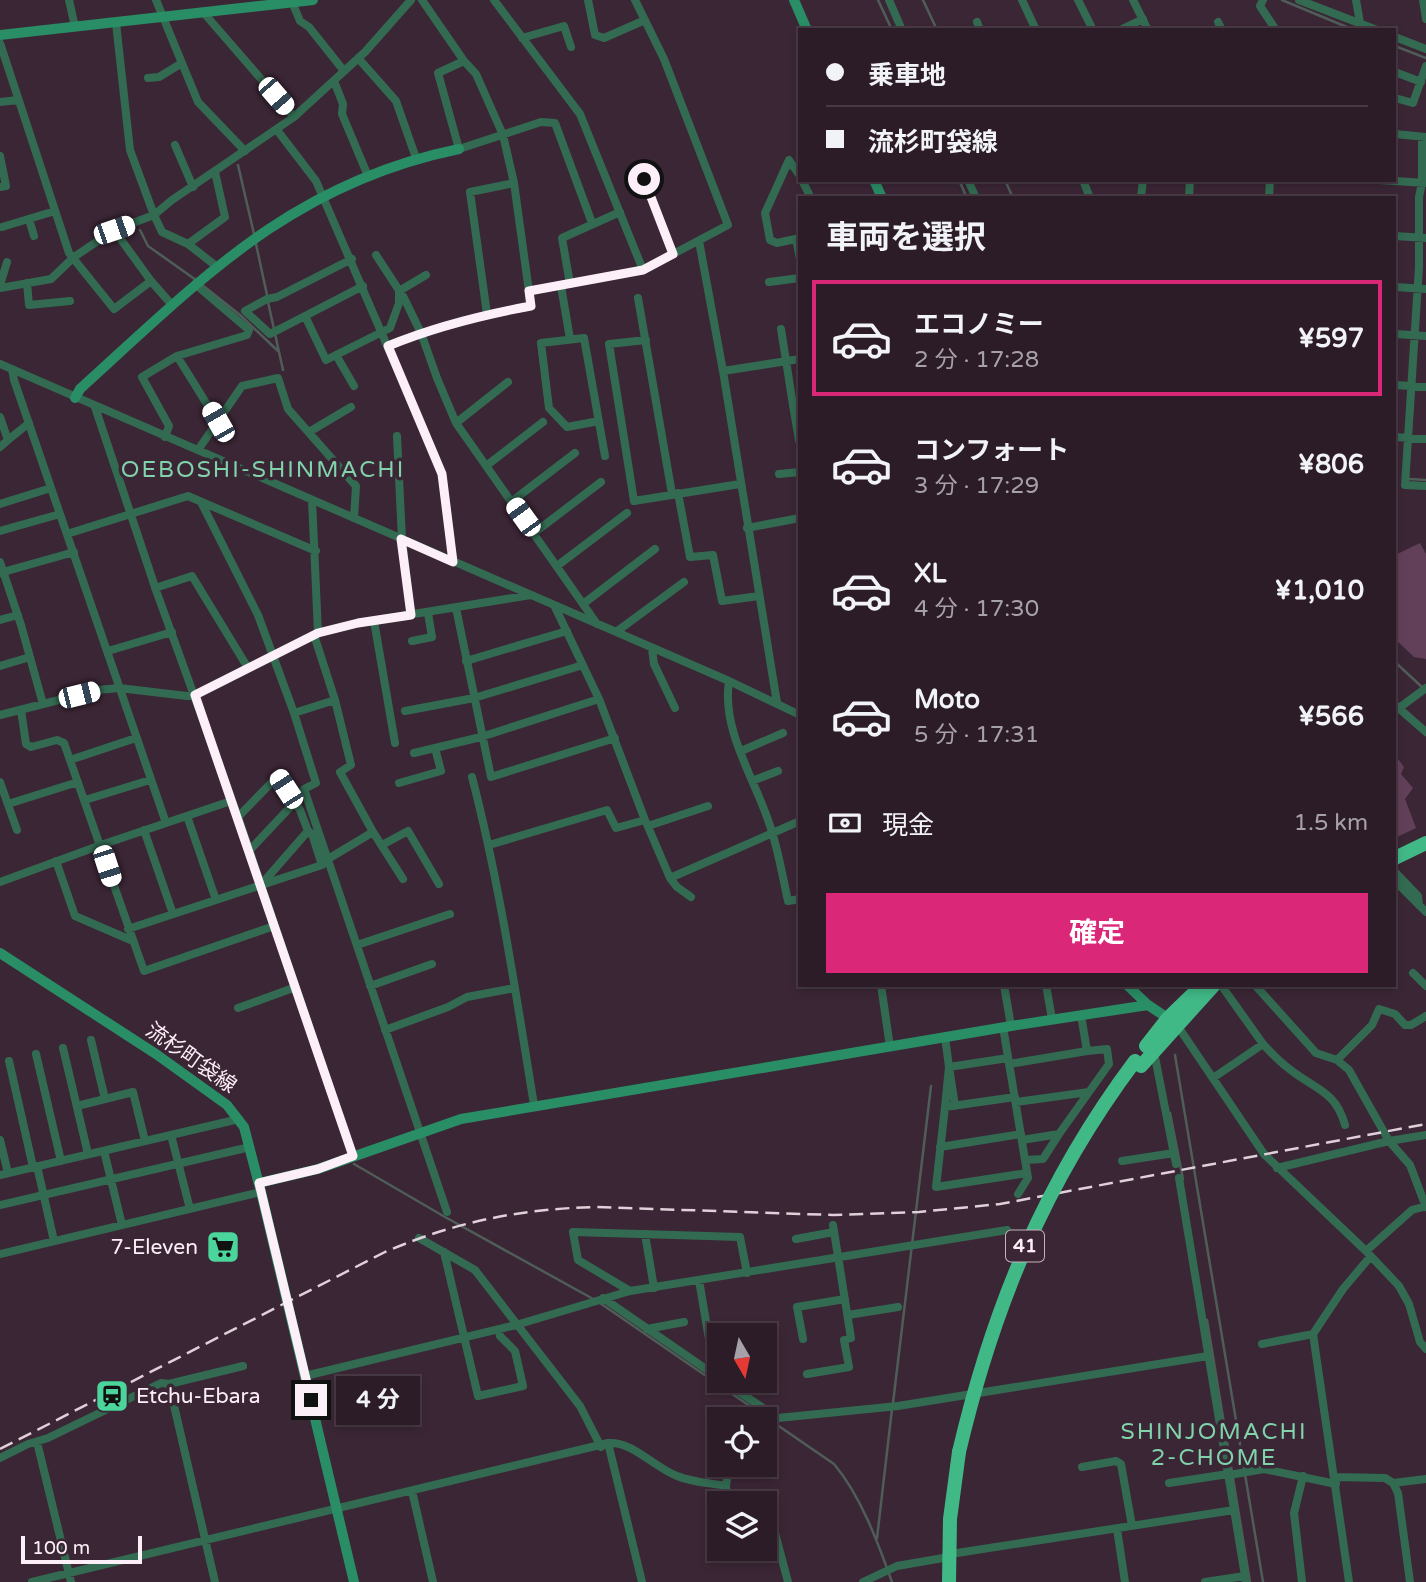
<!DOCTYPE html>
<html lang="ja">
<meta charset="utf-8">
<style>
:root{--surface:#2c1c28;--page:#382934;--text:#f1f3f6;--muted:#a6a1a8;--line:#483a45;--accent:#db2777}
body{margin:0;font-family:"Varela Round","Noto Sans JP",sans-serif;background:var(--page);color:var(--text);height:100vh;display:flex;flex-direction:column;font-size:26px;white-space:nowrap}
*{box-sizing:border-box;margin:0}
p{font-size:23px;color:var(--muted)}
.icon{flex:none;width:38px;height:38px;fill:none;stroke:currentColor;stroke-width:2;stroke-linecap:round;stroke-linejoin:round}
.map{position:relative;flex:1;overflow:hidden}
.side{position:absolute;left:798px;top:196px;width:598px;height:791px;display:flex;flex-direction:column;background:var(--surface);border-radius:0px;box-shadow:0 4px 10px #0003,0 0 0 2px var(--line)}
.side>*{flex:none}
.banner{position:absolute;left:798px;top:28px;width:598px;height:154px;border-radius:0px;box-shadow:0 4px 10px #0003,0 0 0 2px var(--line);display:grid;align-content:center;height:154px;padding:0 28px;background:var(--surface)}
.needle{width:46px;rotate:171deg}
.buttons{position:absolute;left:707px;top:1323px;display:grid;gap:14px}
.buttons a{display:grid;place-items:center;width:70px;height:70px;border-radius:0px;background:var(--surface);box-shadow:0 4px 10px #0003,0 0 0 2px var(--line);font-size:35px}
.scale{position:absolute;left:21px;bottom:18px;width:121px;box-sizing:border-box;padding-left:7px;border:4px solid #fdeff8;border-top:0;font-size:19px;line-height:24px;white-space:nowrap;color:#fdeff8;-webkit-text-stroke:5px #3b2635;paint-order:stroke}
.end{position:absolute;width:32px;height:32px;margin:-16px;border:9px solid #fdeff8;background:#111;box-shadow:0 0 0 4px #111}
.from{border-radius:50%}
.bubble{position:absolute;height:49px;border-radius:0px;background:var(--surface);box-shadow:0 4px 10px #0003,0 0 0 2px var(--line);font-size:23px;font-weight:700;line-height:49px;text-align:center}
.car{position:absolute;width:21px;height:42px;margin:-21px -10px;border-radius:9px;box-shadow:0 0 5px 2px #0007;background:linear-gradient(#fff 24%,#345 0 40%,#fff 0 76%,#345 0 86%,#fff 0)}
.banner b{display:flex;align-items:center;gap:24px;height:66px;font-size:26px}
.banner b+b{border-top:2px solid var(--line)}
.banner i{width:18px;height:18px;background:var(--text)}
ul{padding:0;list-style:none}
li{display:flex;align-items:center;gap:21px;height:116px;margin:0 14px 10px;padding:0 14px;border:4px solid transparent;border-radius:0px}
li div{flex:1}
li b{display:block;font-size:26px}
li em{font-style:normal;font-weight:700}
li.selected{border-color:var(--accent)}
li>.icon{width:63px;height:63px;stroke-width:1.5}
h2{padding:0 28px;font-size:32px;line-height:84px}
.pay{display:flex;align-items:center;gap:18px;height:77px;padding:0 28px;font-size:26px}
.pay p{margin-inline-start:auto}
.button{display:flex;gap:14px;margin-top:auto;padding:14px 28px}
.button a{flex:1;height:80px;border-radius:0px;background:var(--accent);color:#fff;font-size:28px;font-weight:700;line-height:80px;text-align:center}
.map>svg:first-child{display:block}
.green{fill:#634059}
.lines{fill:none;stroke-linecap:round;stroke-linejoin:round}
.stream{stroke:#4f5d58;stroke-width:2.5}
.street{stroke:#336b52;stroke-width:8}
.secondary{stroke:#298d65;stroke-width:10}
.highway{stroke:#41b987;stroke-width:14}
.rail{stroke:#dfd0d9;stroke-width:2.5;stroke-dasharray:14 7;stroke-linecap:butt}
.highway-bridge{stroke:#41b987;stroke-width:14}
.route{stroke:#fdeff8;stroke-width:9}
.labels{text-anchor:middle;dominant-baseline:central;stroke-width:7;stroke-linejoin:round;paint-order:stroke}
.shield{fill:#3b2635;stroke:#c3b3be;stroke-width:2}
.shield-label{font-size:19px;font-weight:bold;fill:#fdeff8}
.street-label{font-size:21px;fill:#fdeff8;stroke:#3b2635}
.poi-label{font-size:21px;fill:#fdeff8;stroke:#3b2635;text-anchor:end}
.neighbourhood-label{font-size:23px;letter-spacing:2px;fill:#80d3ab;stroke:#3b2635}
</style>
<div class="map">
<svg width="1426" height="1582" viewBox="0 0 1426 1582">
<rect width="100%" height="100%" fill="#3b2635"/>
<path class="green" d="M1420 543 1426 554V659L1414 657 1395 639V555Z
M1395 755 1404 767 1401 774 1413 788 1405 799 1416 828 1395 838Z"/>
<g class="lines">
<path class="stream" d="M878 0 892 30
M923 0 937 30
M1282 0 1354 30
M1395 46 1426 58
M238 165 254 234
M959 180 967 198
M1005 180 1013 198
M140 230 148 246 196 280
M256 244 267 295
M201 284 240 315 278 351
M268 302 283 370
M1409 479 1426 480
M1395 662 1423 688
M1175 1055 1263 1582
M1170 1113 1183 1179
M354 1164 445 1217 595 1300
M600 1303 834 1464C861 1496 878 1543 892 1582
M1207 1320 1250 1582
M893 1403 931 1086
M877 1538 892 1409"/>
<path class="street" d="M69 0 75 27
M156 0 198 102 245 151
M494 0 580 114 643 270
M588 0 595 35 604 38 645 20
M889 0 902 30
M1022 0 1036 30
M1078 0 1093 30
M1133 0 1148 30
M1263 0 1260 6 1276 30
M1299 0 1377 30
M1356 0 1360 23
M1423 0 1426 19
M292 2 300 21 309 27 344 71
M203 12 294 117
M977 22 980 30
M1218 22 1222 30
M116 23 130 150 154 215 172 200 294 117 365 52 411 0
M1120 30 1143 19
M1395 37 1426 49
M522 38 564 26 571 47
M0 43 69 253 114 309 151 281 114 230
M358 58 396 101 416 158
M464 61 438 73 459 149 541 122 555 123 592 223
M1395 72 1421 82
M148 78 159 77 182 63
M334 81 343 104 342 114 368 176
M1395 98 1413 103 1426 66
M0 102 18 100
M277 130 316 181 433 452 442 474 453 562
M1395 134 1426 137
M1422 137V183L1419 197V267L1405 485 1426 486
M175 145 193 187
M0 156 6 186 0 187
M800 176 789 160 765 213 770 240 777 243 800 238
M644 179 673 254
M802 180 811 198
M968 180 976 198
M1083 180 1090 198
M1379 180 1426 183
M1141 197 1143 180
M1115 198H1155
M1189 198 1190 180
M1269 198 1270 180
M29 219 34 236
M2 227 55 211
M1395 236 1426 238
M796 239 800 259
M699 241 723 371 777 703
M188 244 216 266
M376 255 404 298 421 333 437 378 456 423 597 624
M151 281 172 305
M769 282 800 278
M27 283 29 305 70 301
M570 284 562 238 620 212
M0 285 7 262
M363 286 305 316 326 360 390 328 399 303V291L426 275
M561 286 570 339
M1395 287 1426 289
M0 288 51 279 74 257 114 230 154 215 162 232 188 244 225 217 215 172
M529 291 643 270 728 225 664 59 635 0
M638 298 672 494
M487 314 470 192 514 183
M305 316 270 334 245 311 267 299 277 297 352 259
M781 329 793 405 800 404
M1395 334 1426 336
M646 340 609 344 634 501 740 484
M388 346C434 327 482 315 531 306L514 183 503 135 476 74 464 61 422 0
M336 355 354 386
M177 356 247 335 249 330 195 284
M0 364 729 681 800 715
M12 369 14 380 166 823
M723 371 800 359
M1395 385 1426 387
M793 405 799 440
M95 407 157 593 238 817 353 1156
M0 417 8 440 29 423
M599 421 567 427 549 408 541 343 584 338 605 456
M456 423 508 382
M309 432 351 407
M397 436 402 539 411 615
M165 437 169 426 142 377 177 356 218 422
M1395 437 1426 439
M0 447 8 440
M198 450 242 386 278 378 288 409 356 486 354 518
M486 466 543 422
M779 474 800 472
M678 493 690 557 713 555 722 601 759 596
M312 500 318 633
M511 502 575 453
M0 504 51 488
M202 504 258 615 294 713 316 783 304 789 447 1212
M747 528 800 518
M0 531 60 514
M534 533 601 482
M67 534 188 496 316 551
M0 562 21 625 43 704
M557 566 627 513
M0 573 74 552
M155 588 192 576 248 668
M583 604 655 549
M456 608 491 777 615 738
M0 620 18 615
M374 621 395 743
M616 632 684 582
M412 641 432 637 428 613
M652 649 654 664 675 708
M108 651 172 632
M466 661 567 631
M0 666 30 657
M729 681C721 733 758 783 772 832 779 855 783 878 788 901L800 899
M1395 705 1426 732
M1399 708 1426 688
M21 710 26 744 31 747 57 740 64 743 144 971 274 926
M405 711 474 698 583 665
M294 713 335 700 314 635
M0 715 98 690 119 688 187 696 195 695 318 633 358 623 531 595
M741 751 783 733
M414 753 481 737 599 699
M70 760 136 738
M472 777C500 885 516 995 534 1105
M752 781 778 771
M0 782 17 830
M399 783 441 771 435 748
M85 800 150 780
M8 804 78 782
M187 816 216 900
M646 822 670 878
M648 826 708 806
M144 830 173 914
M373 832 403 879
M382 845 408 831 439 884
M489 845 607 810 616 828 645 820 599 699 555 607
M249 851 295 802
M328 859 373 832 340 772 351 765 335 700
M56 861 75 916 133 941
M1395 872 1418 896 1419 905
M1395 881 1426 912
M0 882 101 845 231 801
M260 886 308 831
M691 897 677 887 670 878 800 821
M128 929 322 865 312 834 308 831 300 810 278 776 238 817
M357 945 450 914
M1413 973 1426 986
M881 985 890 1047
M1004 985 1011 1026
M1046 985 1052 1019
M1221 985 1263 1044
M1255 985 1316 1053 1337 1060 1349 1070 1389 1141 1410 1165 1426 1207
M370 986 432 964
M238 1008 296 987
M1177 1025 1264 1154 1366 1251 1399 1286 1409 1304 1420 1342 1426 1349
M1003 1027 1028 1178 1018 1194
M385 1030 448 1007 467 997 515 988
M945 1037 949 1067 1008 1058
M91 1040 105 1099
M63 1048 88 1154
M1154 1052 1176 1164
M36 1054 61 1161
M1337 1060 1372 1025 1379 1009 1395 1014 1405 1025H1411L1426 1016
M9 1061 33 1167
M1009 1064 1087 1051 1081 1015
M1213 1078 1263 1044C1272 1054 1281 1063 1292 1071 1317 1090 1336 1092 1345 1125
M1015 1097 945 1107 936 1187 1027 1173
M1016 1102 1089 1092 1109 1064 1107 1049 1087 1051
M77 1106 133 1092 145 1141
M945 1107 949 1067 955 1106
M171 1135 190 1209
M0 1140 8 1173
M1022 1140 1059 1134 1089 1092
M940 1147 1021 1134
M104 1151 122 1225
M1025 1160 1043 1159 1059 1134
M1122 1161 1174 1153
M37 1166 54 1241
M1277 1168 1389 1141 1426 1135
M0 1175 239 1119
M1179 1178 1246 1582
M0 1205 250 1147
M645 1234 654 1288
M419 1238 475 1270 580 1406 601 1447
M796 1239 834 1232
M1366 1251 1412 1210 1426 1206
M444 1252 478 1396 523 1386 515 1351 500 1336 499 1330
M0 1254 261 1192
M699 1280 715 1375
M630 1291 578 1260 573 1232 740 1237 747 1273
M603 1298 719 1378
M848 1315 898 1307
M647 1329 684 1322
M803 1339 797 1307 845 1299
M1262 1344 1313 1334
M807 1374 849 1367 844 1340 851 1338 833 1225
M305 1376 516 1325 630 1291 1007 1230
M723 1381 778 1418 898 1406 1208 1356
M169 1384 215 1582
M765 1432 778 1418
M37 1442 71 1582
M608 1443 642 1582
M0 1458 28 1444 48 1438 161 1383 169 1384 243 1366
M1082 1467 1116 1461 1121 1464 1132 1526
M1229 1475 1264 1469 1336 1484
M1335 1477 1385 1478 1393 1483 1426 1479
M1169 1483 1228 1474
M1393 1483 1398 1493 1410 1582
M412 1491 433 1582
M728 1503 726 1486 729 1465
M1117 1529 1125 1582
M765 1534 775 1533 788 1582
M957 1553 1234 1510
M32 1582 608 1443C633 1441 653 1467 677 1476 691 1482 710 1483 726 1486
M863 1582 897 1566 949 1557
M1205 1582 1245 1576
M1302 1582 1294 1513 1303 1476
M1349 1582 1313 1334 1343 1289 1370 1257"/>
<path class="secondary" d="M794 0 807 30
M0 35 313 0
M874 180 882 198
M75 398 80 389C200 280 292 183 459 149
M0 953 156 1054 227 1105 244 1127 261 1192 354 1582
M1127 985 1148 1005 1172 1021
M259 1183 318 1169 461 1119 1011 1026 1148 1005"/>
<path class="highway" d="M1395 858 1426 843
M1146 1046 1168 1018 1196 991
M1141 1066 1214 985
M949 1582 950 1519 959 1452"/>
<path class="rail" d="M0 1449 385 1252C455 1222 519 1209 595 1207L833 1215 919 1212 1000 1204 1426 1124"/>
<path class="highway-bridge" d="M959 1452C993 1307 1045 1181 1135 1061"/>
</g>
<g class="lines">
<path class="route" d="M311 1400 259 1183 318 1169 353 1156 195 695 318 633 358 623 411 615 401 539 453 562 442 474 388 346C434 327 482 315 531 306L529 291 643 270 673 254 644 179"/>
</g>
<defs>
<symbol id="supermarket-square" viewBox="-11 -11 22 22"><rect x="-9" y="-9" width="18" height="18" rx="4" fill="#4bd49b" stroke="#3b2635"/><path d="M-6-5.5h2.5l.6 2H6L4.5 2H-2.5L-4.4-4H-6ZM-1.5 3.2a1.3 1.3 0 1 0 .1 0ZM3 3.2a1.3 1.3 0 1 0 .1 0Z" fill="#111"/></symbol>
<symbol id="station-square" viewBox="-11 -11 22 22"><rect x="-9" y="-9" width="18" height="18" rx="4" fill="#4bd49b" stroke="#3b2635"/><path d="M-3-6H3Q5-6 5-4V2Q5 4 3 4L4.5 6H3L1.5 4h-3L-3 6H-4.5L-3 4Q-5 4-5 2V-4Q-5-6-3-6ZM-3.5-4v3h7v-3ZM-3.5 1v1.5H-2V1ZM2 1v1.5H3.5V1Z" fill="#111"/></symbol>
</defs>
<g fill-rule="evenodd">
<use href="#supermarket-square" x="204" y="1228" width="38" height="38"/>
<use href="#station-square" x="93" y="1377" width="38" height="38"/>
</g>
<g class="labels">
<rect class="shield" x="1006" y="1230.5" width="38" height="31" rx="5"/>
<g class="shield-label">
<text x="1025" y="1246">41</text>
</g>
<g class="street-label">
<text transform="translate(191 1058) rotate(35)">流杉町袋線</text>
</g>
<g class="poi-label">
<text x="198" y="1247">7-Eleven</text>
<text x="136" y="1396" text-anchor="start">Etchu-Ebara</text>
</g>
<g class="neighbourhood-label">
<text x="263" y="470">OEBOSHI-SHINMACHI</text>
<text x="1214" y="1432">SHINJOMACHI<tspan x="1214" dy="26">2-CHOME</tspan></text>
</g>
</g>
</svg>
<div class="buttons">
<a><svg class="needle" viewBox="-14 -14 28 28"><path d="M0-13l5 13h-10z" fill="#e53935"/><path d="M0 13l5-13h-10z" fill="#a6a1a8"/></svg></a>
<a><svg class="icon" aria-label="locate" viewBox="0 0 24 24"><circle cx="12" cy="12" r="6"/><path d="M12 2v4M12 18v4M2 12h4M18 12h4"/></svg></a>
<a><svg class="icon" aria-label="layers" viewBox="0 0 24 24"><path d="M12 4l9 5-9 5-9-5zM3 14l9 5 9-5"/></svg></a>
</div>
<div class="scale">100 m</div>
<i class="end from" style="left:644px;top:179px"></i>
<i class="end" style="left:311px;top:1400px"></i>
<div class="bubble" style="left:336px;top:1376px;width:84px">4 分</div>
<i class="car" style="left:276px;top:96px;rotate:139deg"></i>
<i class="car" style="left:114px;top:230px;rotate:71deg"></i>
<i class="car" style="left:218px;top:422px;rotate:330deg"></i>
<i class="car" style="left:523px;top:517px;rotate:324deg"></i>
<i class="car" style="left:79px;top:695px;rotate:76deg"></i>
<i class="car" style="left:286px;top:789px;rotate:327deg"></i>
<i class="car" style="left:107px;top:866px;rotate:162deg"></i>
<div class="banner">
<b><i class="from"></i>乗車地</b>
<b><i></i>流杉町袋線</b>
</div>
<section class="side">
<h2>車両を選択</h2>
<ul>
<li class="selected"><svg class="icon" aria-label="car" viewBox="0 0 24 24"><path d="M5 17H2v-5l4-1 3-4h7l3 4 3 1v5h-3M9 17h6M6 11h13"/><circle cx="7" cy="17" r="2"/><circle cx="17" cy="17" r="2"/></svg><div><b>エコノミー</b><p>2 分 · 17:28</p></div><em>¥597</em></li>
<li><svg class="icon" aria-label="car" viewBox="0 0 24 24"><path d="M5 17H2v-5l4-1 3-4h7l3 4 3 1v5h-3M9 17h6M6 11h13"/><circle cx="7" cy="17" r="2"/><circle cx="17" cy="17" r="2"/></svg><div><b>コンフォート</b><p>3 分 · 17:29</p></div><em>¥806</em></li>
<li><svg class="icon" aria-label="car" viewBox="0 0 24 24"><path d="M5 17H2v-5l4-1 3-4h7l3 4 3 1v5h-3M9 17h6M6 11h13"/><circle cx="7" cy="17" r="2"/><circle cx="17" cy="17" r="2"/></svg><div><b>XL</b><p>4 分 · 17:30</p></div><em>¥1,010</em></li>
<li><svg class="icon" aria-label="car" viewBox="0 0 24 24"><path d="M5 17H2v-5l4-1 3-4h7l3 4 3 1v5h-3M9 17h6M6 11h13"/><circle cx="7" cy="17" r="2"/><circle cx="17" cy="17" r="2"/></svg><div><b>Moto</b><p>5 分 · 17:31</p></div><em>¥566</em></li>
</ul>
<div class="pay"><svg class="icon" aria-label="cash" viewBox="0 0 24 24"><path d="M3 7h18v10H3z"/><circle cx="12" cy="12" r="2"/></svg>現金<p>1.5 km</p></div>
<div class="button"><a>確定</a></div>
</section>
</div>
